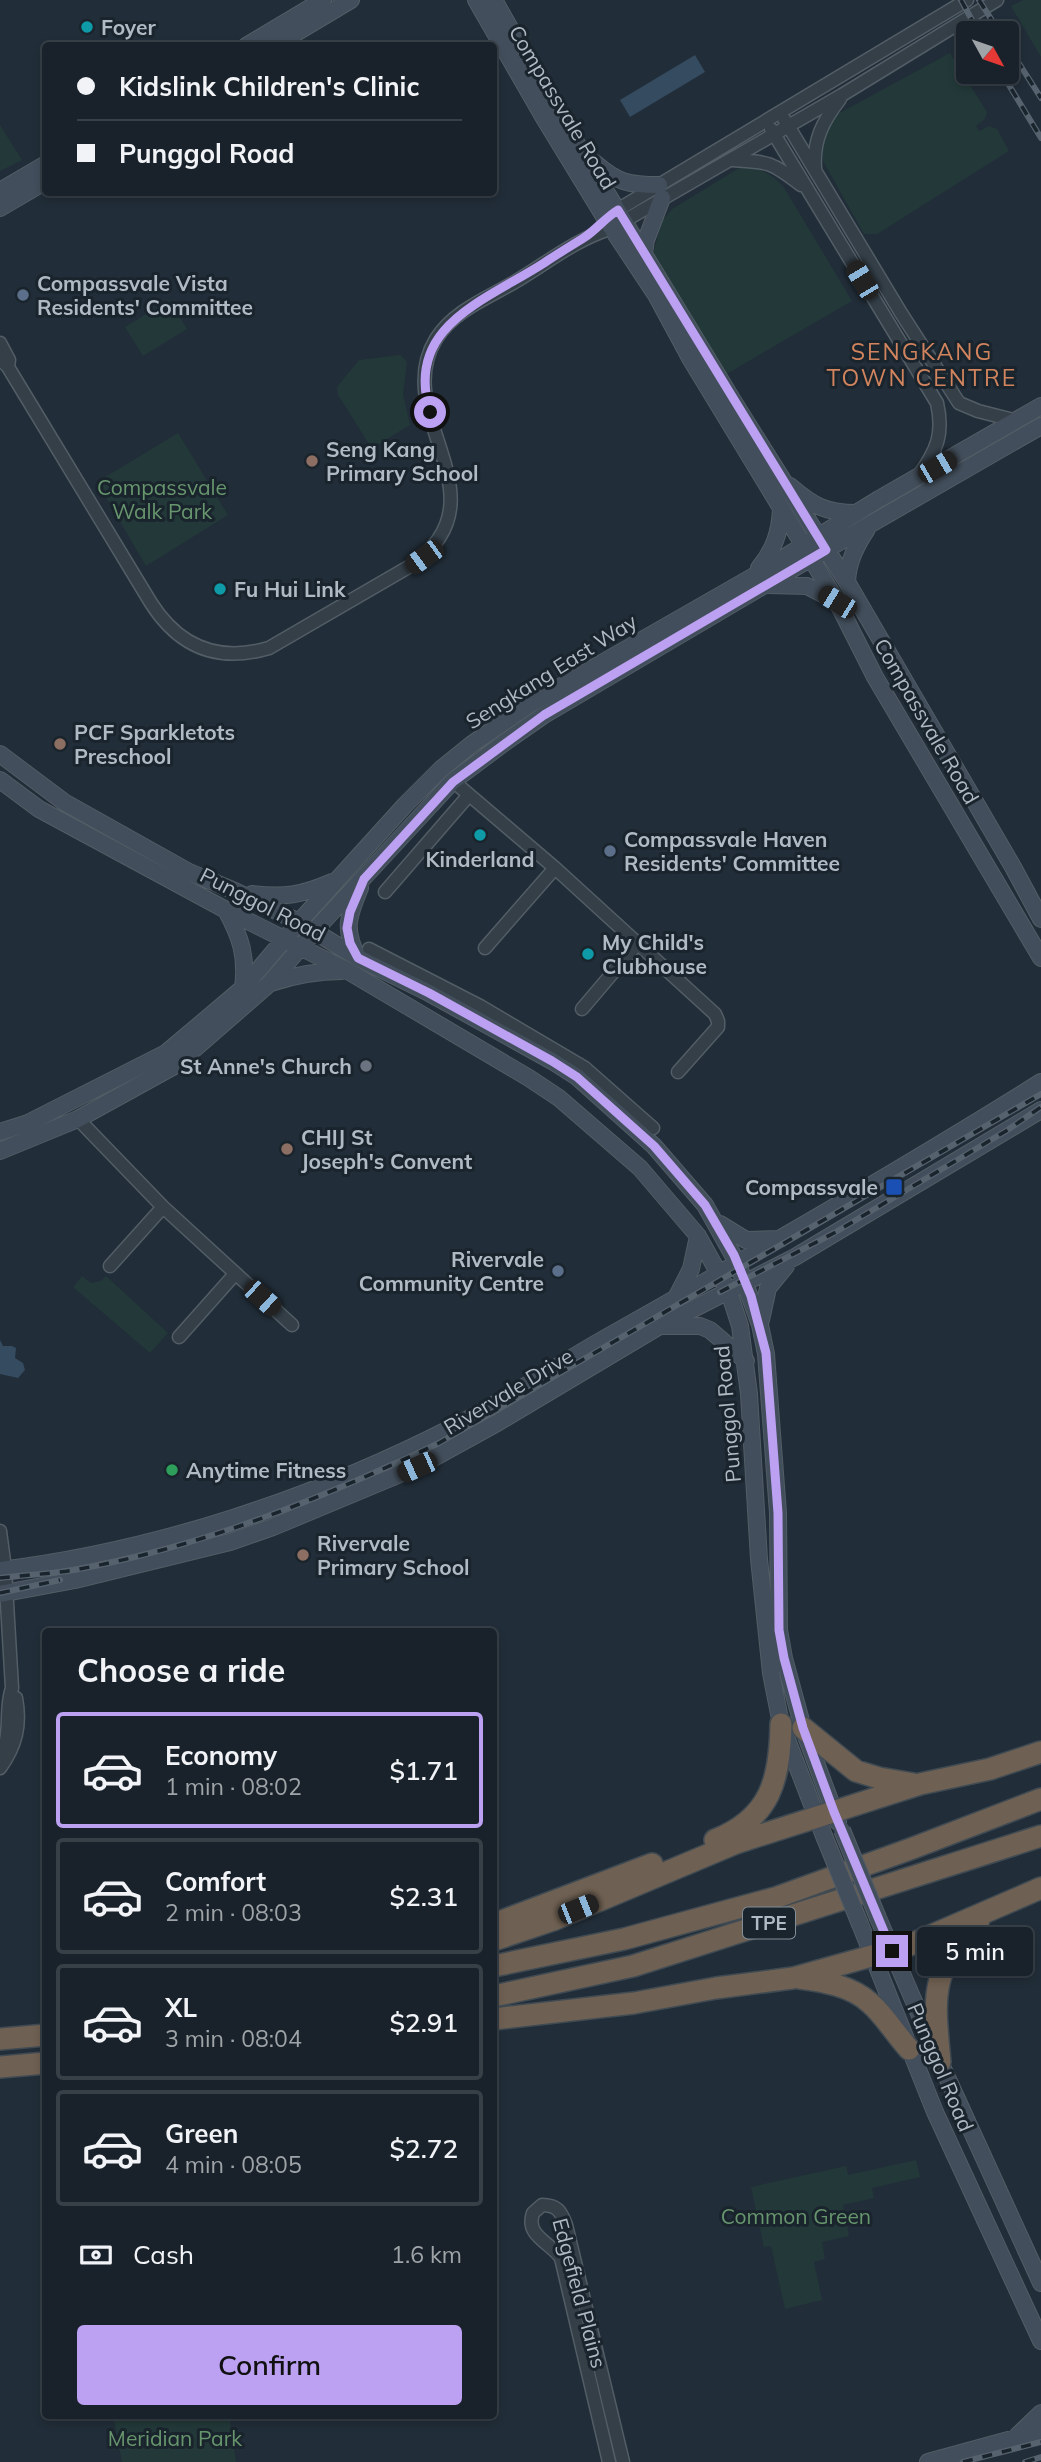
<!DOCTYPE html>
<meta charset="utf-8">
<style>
:root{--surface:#19222a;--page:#222a32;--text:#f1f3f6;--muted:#9fa4a8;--line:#373f47;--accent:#bca0f2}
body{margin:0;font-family:Mulish,sans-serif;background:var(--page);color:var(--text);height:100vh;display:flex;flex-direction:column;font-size:26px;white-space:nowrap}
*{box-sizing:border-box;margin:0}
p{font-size:23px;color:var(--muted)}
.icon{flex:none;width:38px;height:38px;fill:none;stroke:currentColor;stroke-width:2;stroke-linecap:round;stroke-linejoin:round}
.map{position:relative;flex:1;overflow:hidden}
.sheet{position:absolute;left:42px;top:1628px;width:455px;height:791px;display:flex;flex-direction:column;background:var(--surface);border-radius:7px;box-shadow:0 4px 10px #0003,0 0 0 2px var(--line)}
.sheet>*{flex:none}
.top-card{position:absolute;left:42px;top:42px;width:455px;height:154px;border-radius:7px;box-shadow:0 4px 10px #0003,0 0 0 2px var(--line);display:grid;align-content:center;height:154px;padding:0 35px;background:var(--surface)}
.needle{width:46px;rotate:130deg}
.controls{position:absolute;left:956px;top:21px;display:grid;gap:14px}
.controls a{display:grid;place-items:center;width:63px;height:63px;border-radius:7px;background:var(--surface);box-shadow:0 4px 10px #0003,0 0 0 2px var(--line);font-size:35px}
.end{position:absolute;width:32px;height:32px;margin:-16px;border:9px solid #bca0f2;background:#111;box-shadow:0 0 0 4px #111}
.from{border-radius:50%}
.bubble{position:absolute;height:49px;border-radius:7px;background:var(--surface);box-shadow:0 4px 10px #0003,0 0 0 2px var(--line);font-size:23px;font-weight:600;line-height:49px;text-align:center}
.car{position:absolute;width:21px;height:42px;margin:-21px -10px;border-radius:9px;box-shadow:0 0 5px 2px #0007;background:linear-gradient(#222 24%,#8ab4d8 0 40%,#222 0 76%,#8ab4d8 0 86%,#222 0)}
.top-card b{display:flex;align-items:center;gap:24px;height:66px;font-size:26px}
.top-card b+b{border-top:2px solid var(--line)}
.top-card i{width:18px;height:18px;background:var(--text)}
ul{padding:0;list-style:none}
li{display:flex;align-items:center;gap:21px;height:116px;margin:0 14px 10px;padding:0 21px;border:4px solid var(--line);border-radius:7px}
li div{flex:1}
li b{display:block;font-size:26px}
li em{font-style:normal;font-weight:600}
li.current{border-color:var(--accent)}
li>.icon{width:63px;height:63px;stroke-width:1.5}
h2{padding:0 35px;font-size:32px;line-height:84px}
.pay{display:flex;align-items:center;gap:18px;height:77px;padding:0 35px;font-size:26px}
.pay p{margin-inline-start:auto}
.action{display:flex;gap:14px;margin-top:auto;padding:14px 35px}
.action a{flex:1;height:80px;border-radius:7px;background:var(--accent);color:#111;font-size:28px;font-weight:600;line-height:80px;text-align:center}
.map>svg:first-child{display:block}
.green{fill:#233939}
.water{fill:#354b5f}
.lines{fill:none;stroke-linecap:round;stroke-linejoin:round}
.street-casing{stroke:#525d66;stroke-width:15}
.secondary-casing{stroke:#525d66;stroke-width:18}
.highway-casing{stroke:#3f4a53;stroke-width:24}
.street{stroke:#343f48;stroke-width:12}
.secondary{stroke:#424e5b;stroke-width:16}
.highway{stroke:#6e6052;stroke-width:21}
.rail-casing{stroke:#56636f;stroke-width:6}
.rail{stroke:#1a242d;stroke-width:3.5;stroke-dasharray:10;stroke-linecap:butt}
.secondary-bridge-casing{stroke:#525d66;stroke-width:18;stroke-linecap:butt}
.secondary-bridge{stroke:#424e5b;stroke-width:16}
.route{stroke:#bca0f2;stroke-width:9}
.culture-dot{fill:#0f9aa8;stroke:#1a242d;stroke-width:2.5}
.service-dot{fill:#5c6f8a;stroke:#1a242d;stroke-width:2.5}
.education-dot{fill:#8d6e63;stroke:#1a242d;stroke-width:2.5}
.worship-dot{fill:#6b7280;stroke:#1a242d;stroke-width:2.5}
.transit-dot{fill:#1a4fb4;stroke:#1a242d;stroke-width:2.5}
.leisure-dot{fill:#2e9e5b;stroke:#1a242d;stroke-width:2.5}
.labels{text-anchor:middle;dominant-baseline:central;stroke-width:6;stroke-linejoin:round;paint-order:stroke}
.shield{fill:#1a242d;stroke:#828d97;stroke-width:2}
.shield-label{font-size:19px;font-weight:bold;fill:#afbac5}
.poi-label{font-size:21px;font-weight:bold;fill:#afbac5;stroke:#1a242d;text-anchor:start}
.street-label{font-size:21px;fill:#afbac5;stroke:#1a242d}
.park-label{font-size:21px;fill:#67956d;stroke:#1a242d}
.neighbourhood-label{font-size:23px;letter-spacing:2px;fill:#d1845e;stroke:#1a242d}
</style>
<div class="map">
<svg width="1041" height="2462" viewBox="0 0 1041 2462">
<rect width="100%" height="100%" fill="#212d38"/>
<path class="green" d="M1023 0H1041V57L1011 6Z
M950 53 987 112 985 119 976 126 979 131 989 126 997 129 1009 151 877 234H864L823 161 822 144 834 116Z
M0 125 22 160 0 171Z
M741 167C759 167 770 173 783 186L852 301 723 376 653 254 662 221 672 209Z
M169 300 187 329 143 356 125 327Z
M400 355 407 362 403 394 410 425 377 445 369 444 338 395 337 387 359 360Z
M178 433 228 515 146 566 97 482Z
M82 1276 91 1283 101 1281 106 1276 168 1333 150 1353 73 1287Z
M916 2160 920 2177 872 2188 874 2198 843 2205 849 2236 822 2242 825 2259 814 2262 822 2300 785 2309 771 2246 764 2247 751 2187 846 2166 848 2175Z
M113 2415H229L236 2462H122Z"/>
<path class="water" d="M695 55 705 72 630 117 620 100Z
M0 1340 3 1346H12L16 1348 15 1358 23 1363 25 1370 18 1378 0 1374Z"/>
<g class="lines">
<defs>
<path id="street" d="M784 119 901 313 959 403 978 411 1017 421
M771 129 937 403C944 434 937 450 919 475
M732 160C770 162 771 162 801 185
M815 168C813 140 823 121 840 99
M609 215 967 0
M0 343 9 360 8 367
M0 359 8 367 151 603C179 647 218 663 269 648L412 565C508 497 389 416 436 339 454 310 490 297 518 280 551 260 575 240 612 228L842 95 997 0
M453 781 555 868 715 1014 718 1021V1027L678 1072
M385 892 469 795
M485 948 555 868
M369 949 480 1006 585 1068 653 1128
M582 1009 638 943
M78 1119 163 1207 292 1325
M110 1266 163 1207
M179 1337 235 1274
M0 1531 5 1569 12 1688C4 1711 13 1733 0 1757
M0 1768C16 1746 21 1725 16 1698
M609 2462 561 2258C550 2242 525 2236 533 2213L542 2205C557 2205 561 2211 566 2225L623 2462"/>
<path id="secondary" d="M476 0 544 118 605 218 656 295 690 358 798 536 837 602 875 677 1041 958
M494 0 560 116 735 404 847 582 1013 867 1041 919
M246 46 323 0
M274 46 351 0
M595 163C618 183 629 185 659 185
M0 191 46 164
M0 208 46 181
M644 253 646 240 662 198
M790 486C813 506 826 513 857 513
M759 568C774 550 780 532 781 509
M847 582C848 561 856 546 867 529
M769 585 807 586 834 600
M0 754 64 802 189 872 235 891 299 922 358 958 429 993 552 1061 577 1077 654 1146 705 1205 738 1264 760 1325 766 1354 778 1513 779 1630 784 1658 803 1728 838 1822
M0 780 39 809 226 910 348 971 529 1078 559 1098 640 1168 698 1236 729 1292 740 1326 749 1394 759 1559 771 1673 781 1724 824 1836
M252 894C284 898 302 895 332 882
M226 910C241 938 247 956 243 988
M358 958C343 929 348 917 360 888
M271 983C295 975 316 971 342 971
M0 1132 28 1123 166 1053 243 988 299 922 405 805 441 769 472 744 532 703 754 576 879 499 1041 406
M0 1151 78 1119 176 1065 269 984 318 927 453 781 508 740 544 715 763 586 1041 426
M720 1224 746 1240 780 1239
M675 1300 691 1269 698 1236
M761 1320 768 1288 786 1266
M662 1326H700L710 1330 746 1361
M0 1570C156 1551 314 1498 453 1427 507 1400 557 1365 609 1336 755 1254 899 1171 1041 1082
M0 1594 75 1580 230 1542 273 1527 417 1467 497 1423 658 1327 795 1257 1041 1110
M878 1918 940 2062 1041 2283
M860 1924 935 2112 1041 2341
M1017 2436 1041 2413
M928 2462 1041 2431"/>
<path id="highway" d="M803 1728 856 1771 879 1778 914 1784
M715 1840C771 1818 780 1779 781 1724
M494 1924 652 1864
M494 1940 553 1920 736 1843 920 1784 990 1769 1041 1752
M494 1966 624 1939 775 1898 913 1848 1041 1799
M799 1978C823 1981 852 1986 870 2003 885 2016 896 2035 909 2049
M494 1996 633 1966 1041 1836
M494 2019 634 2003 716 1988 793 1978 907 1946 1041 1888
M0 2039 46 2035
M940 2062C934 1995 929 1972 979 1920
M0 2067 46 2063"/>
</defs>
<use href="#street" class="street-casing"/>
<use href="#secondary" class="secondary-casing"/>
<use href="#highway" class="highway-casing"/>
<use href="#street" class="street"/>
<use href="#secondary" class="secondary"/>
<use href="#highway" class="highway"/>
<defs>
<path id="rail" d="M961 0 979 33
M979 0 1000 33
M1006 43 1041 98
M1001 72 1041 138
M720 1292 834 1233 1006 1131 1041 1107
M0 1578C24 1575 50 1574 74 1570 202 1547 323 1498 439 1443L1041 1094
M0 1593 60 1580
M963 2462 1041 2442
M1025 2462 1041 2457"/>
</defs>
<use href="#rail" class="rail-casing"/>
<use href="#rail" class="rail"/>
<defs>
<path id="secondary-bridge" d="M842 1830 878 1918
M824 1836 860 1924"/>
</defs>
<use href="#secondary-bridge" class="secondary-bridge-casing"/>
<use href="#secondary-bridge" class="secondary-bridge"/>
</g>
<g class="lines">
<path class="route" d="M430 412C404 326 485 301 544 263 557 254 571 246 585 237 597 229 605 218 618 210L826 550 544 715 453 782 364 879 350 912 347 928 350 943 358 958 429 993 552 1061 577 1077 654 1146 705 1205 734 1255 751 1296 766 1353 778 1513 779 1630 784 1658 803 1728 834 1812 892 1951"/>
</g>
<g class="culture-dot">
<circle cx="87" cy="27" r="7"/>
<circle cx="220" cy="589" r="7"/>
<circle cx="480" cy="835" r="7"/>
<circle cx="588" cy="954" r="7"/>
</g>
<g class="service-dot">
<circle cx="23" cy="295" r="7"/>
<circle cx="610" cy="851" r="7"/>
<circle cx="558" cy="1271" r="7"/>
</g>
<g class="education-dot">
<circle cx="312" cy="461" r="7"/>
<circle cx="60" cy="744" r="7"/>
<circle cx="287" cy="1149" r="7"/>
<circle cx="303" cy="1555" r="7"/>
</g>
<circle class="worship-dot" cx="366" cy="1066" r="7"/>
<rect class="transit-dot" x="885" y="1178" width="18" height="18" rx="3.5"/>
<circle class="leisure-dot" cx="172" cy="1470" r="7"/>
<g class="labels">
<rect class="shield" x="743" y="1907.5" width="52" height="31" rx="5"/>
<g class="shield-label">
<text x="769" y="1923">TPE</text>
</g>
<g class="poi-label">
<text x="101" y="27">Foyer</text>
<text x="37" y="283">Compassvale Vista<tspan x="37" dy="24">Residents' Committee</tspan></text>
<text x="326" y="449">Seng Kang<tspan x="326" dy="24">Primary School</tspan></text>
<text x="234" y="589">Fu Hui Link</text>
<text x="74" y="732">PCF Sparkletots<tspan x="74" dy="24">Preschool</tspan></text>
<text x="624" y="839">Compassvale Haven<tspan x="624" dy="24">Residents' Committee</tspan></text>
<text x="480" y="859" text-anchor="middle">Kinderland</text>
<text x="602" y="942">My Child's<tspan x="602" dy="24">Clubhouse</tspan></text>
<text x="352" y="1066" text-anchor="end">St Anne's Church</text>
<text x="301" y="1137">CHIJ St<tspan x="301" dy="24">Joseph's Convent</tspan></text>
<text x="878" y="1187" text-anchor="end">Compassvale</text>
<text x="544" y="1259" text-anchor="end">Rivervale<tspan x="544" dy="24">Community Centre</tspan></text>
<text x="186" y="1470">Anytime Fitness</text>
<text x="317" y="1543">Rivervale<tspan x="317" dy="24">Primary School</tspan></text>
</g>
<g class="street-label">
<text transform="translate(563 107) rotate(59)">Compassvale Road</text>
<text transform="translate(551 671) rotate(-32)">Sengkang East Way</text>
<text transform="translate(927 721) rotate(60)">Compassvale Road</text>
<text transform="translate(263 904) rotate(27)">Punggol Road</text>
<text transform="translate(508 1391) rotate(-31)">Rivervale Drive</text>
<text transform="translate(727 1414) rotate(-95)">Punggol Road</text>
<text transform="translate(941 2067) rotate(67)">Punggol Road</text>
<text transform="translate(580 2293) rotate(75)">Edgefield Plains</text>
</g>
<g class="park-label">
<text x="162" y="487">Compassvale<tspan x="162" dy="24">Walk Park</tspan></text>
<text x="796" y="2216">Common Green</text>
<text x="175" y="2438">Meridian Park</text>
</g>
<g class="neighbourhood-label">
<text x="922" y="351">SENGKANG<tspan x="922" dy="26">TOWN CENTRE</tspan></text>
</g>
</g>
</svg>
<div class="controls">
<a><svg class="needle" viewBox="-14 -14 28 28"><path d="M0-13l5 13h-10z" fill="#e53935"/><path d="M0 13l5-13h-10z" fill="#9fa4a8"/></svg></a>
</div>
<i class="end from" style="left:430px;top:412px"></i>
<i class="end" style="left:892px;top:1951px"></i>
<div class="bubble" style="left:917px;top:1927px;width:116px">5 min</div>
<i class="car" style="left:862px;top:280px;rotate:329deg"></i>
<i class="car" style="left:937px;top:467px;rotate:60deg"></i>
<i class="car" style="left:424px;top:557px;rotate:234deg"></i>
<i class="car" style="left:837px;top:602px;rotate:302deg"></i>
<i class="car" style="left:262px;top:1298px;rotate:132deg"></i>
<i class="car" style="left:417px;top:1467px;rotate:246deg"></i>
<i class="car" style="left:578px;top:1909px;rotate:68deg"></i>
<div class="top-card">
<b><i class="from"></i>Kidslink Children's Clinic</b>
<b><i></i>Punggol Road</b>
</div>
<section class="sheet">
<h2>Choose a ride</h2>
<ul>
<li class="current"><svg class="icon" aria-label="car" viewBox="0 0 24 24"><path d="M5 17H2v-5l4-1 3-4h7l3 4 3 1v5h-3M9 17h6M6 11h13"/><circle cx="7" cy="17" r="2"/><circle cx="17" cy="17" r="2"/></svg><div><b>Economy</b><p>1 min · 08:02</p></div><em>$1.71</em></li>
<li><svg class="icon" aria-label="car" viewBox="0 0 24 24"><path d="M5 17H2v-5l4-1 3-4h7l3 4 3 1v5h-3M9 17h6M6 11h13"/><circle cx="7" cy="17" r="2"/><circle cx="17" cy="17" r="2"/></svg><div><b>Comfort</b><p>2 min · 08:03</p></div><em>$2.31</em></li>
<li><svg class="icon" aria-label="car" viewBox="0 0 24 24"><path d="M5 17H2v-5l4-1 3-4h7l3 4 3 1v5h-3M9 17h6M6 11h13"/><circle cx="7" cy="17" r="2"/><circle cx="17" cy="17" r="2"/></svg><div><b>XL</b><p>3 min · 08:04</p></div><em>$2.91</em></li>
<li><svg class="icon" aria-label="car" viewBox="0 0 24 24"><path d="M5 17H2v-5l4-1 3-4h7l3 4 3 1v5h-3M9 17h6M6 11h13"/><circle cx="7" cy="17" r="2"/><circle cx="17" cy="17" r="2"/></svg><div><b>Green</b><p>4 min · 08:05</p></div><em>$2.72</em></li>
</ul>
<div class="pay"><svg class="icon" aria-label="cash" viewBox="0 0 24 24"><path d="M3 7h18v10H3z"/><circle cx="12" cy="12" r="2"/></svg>Cash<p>1.6 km</p></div>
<div class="action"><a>Confirm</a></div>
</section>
</div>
